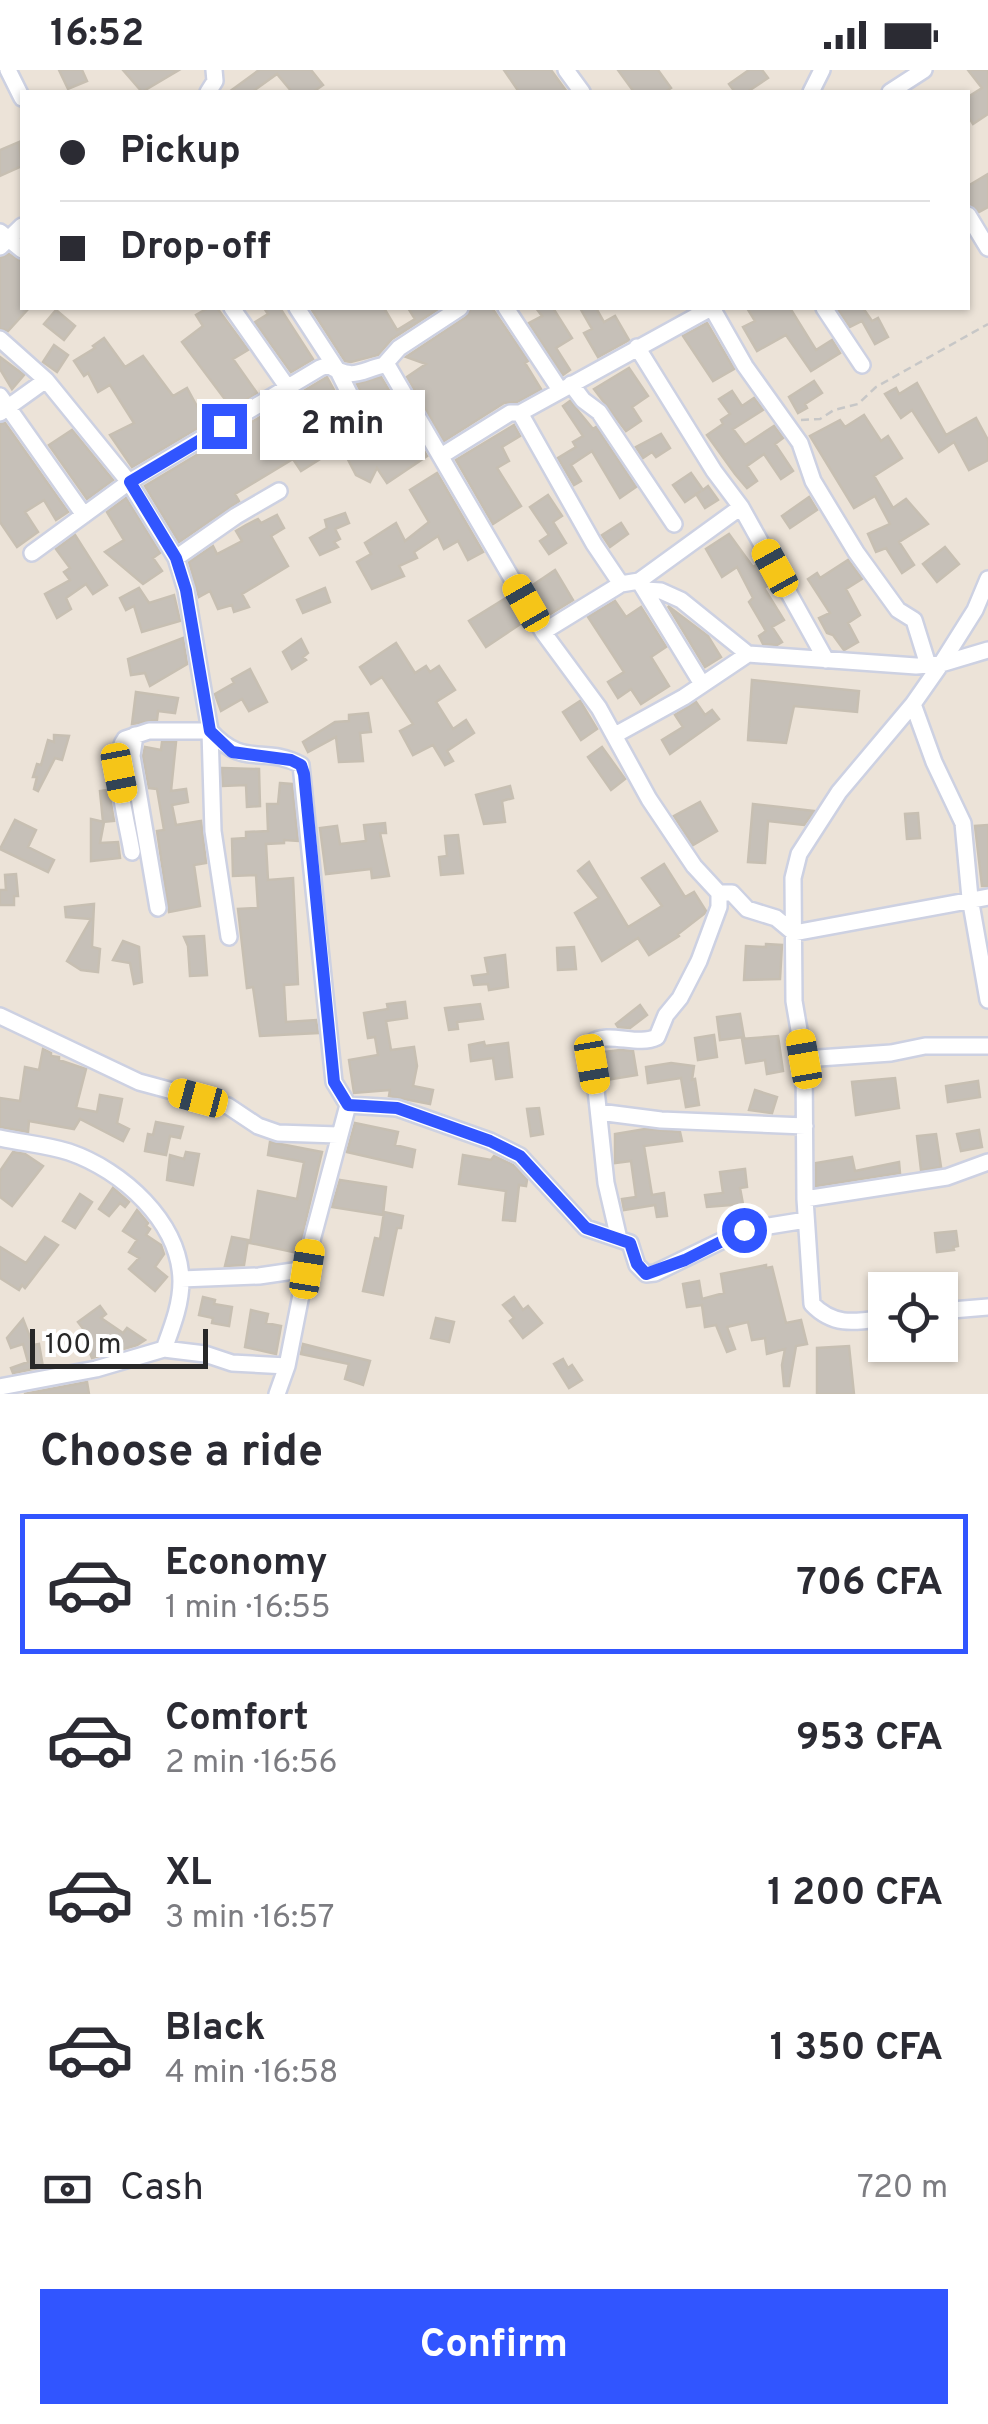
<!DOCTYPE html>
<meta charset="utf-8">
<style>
:root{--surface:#fff;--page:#f2f2f3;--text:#2b2b33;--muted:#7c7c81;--line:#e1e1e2;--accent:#3155ff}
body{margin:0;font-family:Overpass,sans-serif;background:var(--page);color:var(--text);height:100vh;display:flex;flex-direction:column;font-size:38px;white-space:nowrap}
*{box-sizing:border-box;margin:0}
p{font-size:32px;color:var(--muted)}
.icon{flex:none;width:55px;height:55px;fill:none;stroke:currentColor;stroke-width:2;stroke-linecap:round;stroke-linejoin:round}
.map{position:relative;height:1324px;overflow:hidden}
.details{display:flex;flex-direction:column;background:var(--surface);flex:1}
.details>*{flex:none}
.hud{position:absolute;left:20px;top:20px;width:950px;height:220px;border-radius:0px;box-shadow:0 2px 8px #0004;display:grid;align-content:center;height:220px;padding:0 40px;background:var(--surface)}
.tools{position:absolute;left:868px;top:1202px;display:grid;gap:20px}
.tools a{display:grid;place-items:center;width:90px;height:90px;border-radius:0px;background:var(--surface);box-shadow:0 2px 8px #0004;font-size:50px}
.scale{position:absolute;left:30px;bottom:25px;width:178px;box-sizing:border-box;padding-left:10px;border:5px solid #282828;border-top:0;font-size:28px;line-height:35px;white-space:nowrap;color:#282828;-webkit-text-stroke:8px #fff;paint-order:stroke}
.end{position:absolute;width:45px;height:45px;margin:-22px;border:12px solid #3155ff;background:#fff;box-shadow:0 0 0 5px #fff}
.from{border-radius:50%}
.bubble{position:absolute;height:70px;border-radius:0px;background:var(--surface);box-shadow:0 2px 8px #0004;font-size:32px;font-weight:700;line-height:70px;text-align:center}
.car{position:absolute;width:30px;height:60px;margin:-30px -15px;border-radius:12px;box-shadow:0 0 8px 2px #0007;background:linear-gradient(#f5c518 24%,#345 0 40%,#f5c518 0 76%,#345 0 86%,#f5c518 0)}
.hud b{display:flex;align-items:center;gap:35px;height:95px;font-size:38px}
.hud b+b{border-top:2px solid var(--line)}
.hud i{width:25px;height:25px;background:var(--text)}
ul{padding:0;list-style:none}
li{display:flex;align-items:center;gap:30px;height:140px;margin:0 20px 15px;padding:0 20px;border:5px solid transparent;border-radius:0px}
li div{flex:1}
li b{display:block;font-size:38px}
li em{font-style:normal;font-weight:700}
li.on{border-color:var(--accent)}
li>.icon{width:90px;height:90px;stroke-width:1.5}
h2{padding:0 40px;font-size:45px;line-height:120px}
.pay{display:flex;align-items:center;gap:25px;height:110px;padding:0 40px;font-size:38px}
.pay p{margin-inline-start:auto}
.primary-button{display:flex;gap:20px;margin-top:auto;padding:20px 40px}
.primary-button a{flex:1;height:115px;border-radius:0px;background:var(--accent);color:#fff;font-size:40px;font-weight:700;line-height:115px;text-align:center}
.status{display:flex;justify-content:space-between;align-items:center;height:70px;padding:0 50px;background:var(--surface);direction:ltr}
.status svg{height:28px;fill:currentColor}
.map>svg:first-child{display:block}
.building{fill:#c6c0b8;stroke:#c7bfb2;stroke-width:2.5}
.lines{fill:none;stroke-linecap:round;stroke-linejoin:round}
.minor-casing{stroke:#cdd1e2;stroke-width:20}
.path{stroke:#c7c7c7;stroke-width:2.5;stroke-dasharray:8 5;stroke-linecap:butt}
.minor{stroke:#fff;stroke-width:15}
.route{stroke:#3155ff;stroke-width:12}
</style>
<div class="status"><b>16:52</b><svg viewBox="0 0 49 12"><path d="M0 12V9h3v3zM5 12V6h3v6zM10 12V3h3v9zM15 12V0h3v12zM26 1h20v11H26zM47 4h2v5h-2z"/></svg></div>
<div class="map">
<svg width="988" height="1324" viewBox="0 0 988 1324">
<rect width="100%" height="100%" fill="#ece3d8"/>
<path class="building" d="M59 0H82L87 11 68 19Z
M123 0H179L142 22Z
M259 0H311L323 15 313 22H292L277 4 252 22H229Z
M504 0H551L567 22H519Z
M618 0H658L671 18 665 22H634Z
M749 0H762L768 8 747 22H735L729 14Z
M968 0H988V44L973 54 968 46V27L982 18Z
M19 72 22 96 0 106V80Z
M988 104V137L979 142 968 134V116Z
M9 184 22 192V238H29L8 261 0 258V188Z
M208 238H217L248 280 233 289 257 323 132 397 110 365 134 353 110 315 98 322 88 303 84 306 74 291 95 278 93 276 104 268 125 297 143 286 173 326 187 318 199 340 207 335 210 342 227 332 182 272 203 256 196 245Z
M264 238H280L313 289 291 302 255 252 268 244Z
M315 238H384L397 260 415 249 408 238H440L392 269 378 285 351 292 345 291 312 240Z
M471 238H492L528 291 525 293 541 319 517 332 504 333 444 371 407 307 426 294 406 287 466 247Z
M536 238H553L572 268 556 278 570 300 563 305 529 253 542 246Z
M580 238H596L604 252 615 246 629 270 598 287 584 263 592 259Z
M747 238H790L816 280 832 270 840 283 811 301 786 265 757 281 743 257 755 251Z
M837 238H863L872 251 878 248 888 267 875 274 862 251 850 257Z
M56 240 75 256 64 270 44 254Z
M707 253 734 299 713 311 683 266Z
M54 275 68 285 57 302 43 292Z
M0 287 24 305 12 319 0 299Z
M629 298 648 326 632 337 641 351 626 361 594 319Z
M327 307 359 366 366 368 374 364 381 375 410 357 427 386 387 413 377 398 370 412 356 405 341 376 301 401 293 389 235 424 239 431 179 472 145 416Z
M381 307 392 325 381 332 390 347 377 355 357 314Z
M814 311 822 323 805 334 807 338 798 343 789 327Z
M917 313 946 365 976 348 988 370V390L969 400 954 372 939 382 912 340 901 348 885 324 896 318 899 324Z
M732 321 742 336 754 328 763 340 733 359 745 375 774 356 783 368 775 374 793 401 781 409 764 384 747 396 757 411 747 418 735 404 707 365 723 354 721 350 730 344 719 329Z
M570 331 593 359 596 357 636 417 620 428 592 381 571 395 581 411 574 415 558 388 576 377 573 372 583 366 563 336Z
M864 345 881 371 888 366 902 388 874 406 893 438 906 429 928 454 899 472 914 495 902 503 886 478 876 482 868 464 890 454 875 426 854 438 810 366 840 350 845 357Z
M5 353 68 442 56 450 44 430 25 442 38 462 17 477 0 452V354Z
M514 355 520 366 502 377 509 391 497 398 521 436 493 454 456 390Z
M72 360 113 410 87 429 49 375Z
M661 364 670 378 656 387 652 382 643 388 636 377Z
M437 403 483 482 468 490 458 471 444 479 438 466 414 482 417 488 399 496 404 506 372 519 357 492 371 484 365 473 396 453 405 471 429 452 410 420Z
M691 403 703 420 708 416 718 430 705 438 696 424 701 421 685 432 673 415Z
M548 425 562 446 553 452 566 473 549 484 540 471 549 465 530 437Z
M809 427 817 440 790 458 782 446Z
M126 428 160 483 153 488 162 501 143 514 105 482 124 470 107 442Z
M345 443 349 453 335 459 340 469 334 472 338 477 320 485 310 468 327 458 325 450Z
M277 445 284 458 271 466 288 496 242 524 249 537 234 542 232 535 218 539 210 521 199 527 189 492 213 476 217 484 242 471 236 461 246 455 258 449 261 453Z
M621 453 628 464 610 477 602 465Z
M729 464 753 497 759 493 771 514 764 518 784 550 772 557 782 572 777 575 763 574 759 566 766 561 749 532 753 528 737 497 722 507 706 479Z
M75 465 107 515 93 524 86 514 66 528 71 539 57 548 45 524 70 510 64 502 70 498 56 479Z
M945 477 959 494 937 512 923 494Z
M848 490 862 509 846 519 860 545 848 553 858 572 844 580 833 565 827 563 819 548 830 543 808 509 817 503 820 508Z
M555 500 573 530 547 546 530 517Z
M139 518 149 533 174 525 180 551 142 562 134 536 126 540 120 528Z
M325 518 330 532 303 543 297 530Z
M506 528 522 553 486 577 469 551Z
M615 531 626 547 641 537 666 577 651 587 669 616 641 634 631 619 618 628 608 612 624 602 588 547Z
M668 536 708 566 721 587 705 597Z
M183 568 187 594 150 616 145 603 131 605 128 589Z
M301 569 308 583 303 587 306 590 292 599 283 582Z
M396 573 415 603 426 596 430 602 439 596 455 620 436 632 453 659 466 650 474 663 447 681 453 691 445 695 433 675 413 685 400 661 413 654 382 607 371 614 360 597Z
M250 599 267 632 249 641 242 629 221 641 215 624 234 613 232 609Z
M752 610 859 621 857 642 794 636 786 673 748 670Z
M136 622 178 628 175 643 158 641 157 650 132 654Z
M580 631 597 659 581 670 563 642Z
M696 632 705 645 712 640 719 649 670 684 662 670 683 657 675 645Z
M368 643 371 662 360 663 363 691 339 692 336 667 308 682 303 672 335 652 349 651V645Z
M54 665 69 666 62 690 55 688 38 721 34 719 37 707H33L37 694 41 695 48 670 54 672Z
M162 672H176L171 721 186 719 188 732 172 735 176 755 201 751 206 793 194 795 200 836 169 842 157 761 164 760 157 719 149 718 143 686 145 677 161 680Z
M602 677 625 709 611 720 588 687Z
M222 698 259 699 260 736 247 737 246 715 223 716Z
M280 713 292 714 298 771 284 770V773L266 774 268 810 293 808 298 914 284 915 286 952 316 950 318 963 260 966 253 917 247 918 238 839 258 838 256 805 233 806 232 769 246 768V762L268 761 267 734H278Z
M108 716 114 751 103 752 100 721 108 720Z
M510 716 513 728 502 731 505 752 484 754 476 725Z
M700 732 717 761 693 775 674 746Z
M753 734 780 737 814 741 804 755 768 751 765 793 748 792Z
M918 743 920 768 907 769 905 744Z
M91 749 104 752 100 773 118 772 120 788 91 791Z
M15 750 36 760 28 777 54 790 48 802 0 779Z
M385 753 386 763H380L389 806 372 808 371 799 326 804 320 758 337 756 340 774 366 771 364 755Z
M988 755V816H982L975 756Z
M458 765 463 803 441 805 439 787 447 786 445 766Z
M589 792 628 857 662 836 642 808 664 794 685 827 694 822 706 841 704 844 678 864 679 866 649 885 638 868 602 891 575 843 599 828 578 801Z
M16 804 18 826H14V835H0V820H6L5 805Z
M94 834 92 877 100 879 98 902 81 900 67 891 91 849 66 847 65 837Z
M204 866 207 905 190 906 188 876 184 867Z
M123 871 139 877 142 912 134 914 130 893 113 890Z
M766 874 782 875 780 909 744 910 746 876 766 877Z
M574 877 576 899 558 900 557 878Z
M505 885 508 917 489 920 488 914 474 915 472 906 488 904 485 888Z
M405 932 407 948 386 951 391 980 414 977 417 996 413 1016 433 1020 430 1034 389 1026 390 1020 354 1023 349 990 378 985 375 967 368 968 364 943 388 939 387 934Z
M480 934 483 949 457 952 458 959 449 960 445 938Z
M640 935 647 945 630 958 618 957 616 954Z
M740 944 744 967 720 970 717 947Z
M714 965 717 987 698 990 695 968Z
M778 966 783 1001 767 1004 765 990 746 993 742 969Z
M484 972 485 976 508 973 512 1007 496 1009 493 988 471 991 469 975Z
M43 979 51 983V986L59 987V990L86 999 76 1038 97 1042 100 1025 122 1029 117 1053 129 1059 123 1071 80 1049 74 1059 29 1051 28 1062 0 1057V1028L20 1031 25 997 39 1000Z
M620 980 633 981 637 1005 606 1010 603 982Z
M671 993 694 996 692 1010 695 1009 699 1035 686 1037 681 1008 648 1013 646 997Z
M895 1008 899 1038 856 1045 852 1012Z
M978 1011 980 1027 948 1032 946 1016Z
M755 1020 777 1027 772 1043 749 1040Z
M539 1038 543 1064 531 1066 527 1039Z
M156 1052 183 1057 180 1068 170 1066 166 1085 145 1081 148 1064 153 1065Z
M355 1053 398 1062 395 1075 415 1080 412 1097 347 1082Z
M645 1059 680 1062 682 1071 644 1076 652 1125 664 1123 667 1146 657 1147 655 1135 624 1140 622 1129 636 1127 631 1091 615 1093V1064Z
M979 1060 982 1077 961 1081 957 1064Z
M936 1064 941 1097 921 1100 917 1066Z
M270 1072 322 1082 298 1183 250 1173 258 1121 297 1129 304 1092 268 1085Z
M13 1082 25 1084 43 1096 12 1136 0 1127V1101Z
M186 1082 199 1084 193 1115 167 1110 170 1085 184 1089Z
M463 1085 491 1090 494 1086 513 1095 527 1110 526 1116 519 1115 515 1151 503 1150 506 1121 459 1114Z
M852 1087 855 1101 899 1092 900 1103 816 1116V1093Z
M745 1099 747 1117 740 1118 743 1134 707 1137 705 1125 723 1123 720 1102Z
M340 1110 386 1117 383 1145 332 1137Z
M113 1118 129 1132 125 1137 120 1133 109 1146 99 1139Z
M80 1124 92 1132 75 1158 63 1151Z
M137 1140 148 1153 146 1156 150 1159 146 1165 161 1175 164 1184 155 1197 167 1207 155 1221 129 1199 139 1188 129 1182 137 1170 123 1161Z
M384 1142 403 1146 401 1158H397L383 1225 363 1221 375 1168 380 1169Z
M956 1161 958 1176 953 1177 954 1180 937 1182 935 1163Z
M45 1167 58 1175 25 1218 22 1215 19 1220 0 1208V1177L26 1193Z
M232 1167 248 1170 244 1195 225 1196Z
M766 1195V1198L772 1197 786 1253 801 1250 807 1274 796 1276 789 1316H784L782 1295 785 1279 767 1284 765 1268 752 1270 748 1252 727 1257 735 1279 727 1282 716 1255 705 1257 702 1235 687 1237 683 1214 699 1211 702 1229 724 1223 721 1204Z
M203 1227 215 1230 214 1234 232 1237 229 1256 212 1253 213 1248 199 1245Z
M514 1227 523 1240 528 1236 542 1253 523 1268 510 1251 514 1248 503 1235Z
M100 1236 106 1244 101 1248 123 1263 127 1258 145 1270 137 1275 92 1288 81 1262 85 1261 78 1252Z
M251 1240 268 1244 266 1253 281 1256 276 1284 245 1277Z
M436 1248 454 1252 449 1272 431 1268Z
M23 1249 33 1275 39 1274 43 1297 13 1303 11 1298 28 1292 23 1274 11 1278 7 1268Z
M303 1274 370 1291 363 1315 345 1309 349 1294 301 1284Z
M849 1276 854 1324H817V1278Z
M563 1289 568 1298 572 1295 582 1310 569 1318 554 1294Z
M87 1312 89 1324H24Z"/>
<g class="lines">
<defs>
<path id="minor" d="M8 0 22 28
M566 0 582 22
M208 22 215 11 214 0
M811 22 822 0
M890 22 924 0
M968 145 988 178
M0 162 22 180
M0 177 22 156
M232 238 288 318
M297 238 338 301 366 357
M506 238 560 320
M712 238 745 296 800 373 813 411 856 482 898 540 914 550 928 595
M824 238 862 295
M0 269 46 310 129 412 176 488 186 520 210 661 213 761 229 867
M637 277 714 401 741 437 826 590
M384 295 399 278 460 238
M571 314 583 330 599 342 674 454
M0 326 84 445
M0 343 46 310
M520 343 594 474 621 514 639 511 702 614
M441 386 510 343H520L711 238
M32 483 129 412 320 298 328 295C354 311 359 301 384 295L389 298 543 562 599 638 649 729 694 796 719 823H732L747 839 776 848 794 863 988 827
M176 488 236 446 279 421
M639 511 741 437
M645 520 661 521 681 530 748 584 916 596 941 594 988 580
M543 562 621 514
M913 634 934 692 963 753 970 828 988 930
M135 665 132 686 158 838
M615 665 684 627 748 584
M132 782C128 756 109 689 125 669L149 661H210C244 699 264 675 301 695L334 1012 348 1035
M0 946 139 1012 228 1036 258 1056 278 1063 338 1065
M804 989 891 983 925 976H988
M348 1035 397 1038 490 1071 520 1086 586 1158 630 1173 637 1195 646 1204 655 1203 744 1160 806 1150
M599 1042 661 1050 805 1056
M0 1068C23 1073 47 1075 69 1082 122 1100 180 1152 181 1211 181 1235 172 1257 164 1279
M805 1129 947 1107 988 1092
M619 1169 606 1113 591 973C608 960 637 977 657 967L666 945 680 928 699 891 719 837V823
M181 1209 259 1206 307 1199
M940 1241 988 1237
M885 1248C856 1252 834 1257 812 1234L805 1129 804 989 794 931 793 808 799 784 839 722 913 634 941 594 975 540 988 509
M0 1317 96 1299 164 1279 205 1284 232 1293 287 1296
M277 1324 287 1296 311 1174 348 1035"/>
</defs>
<use href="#minor" class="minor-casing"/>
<path class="path" d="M801 350 820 349 834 340 858 334 876 317 988 254"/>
<use href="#minor" class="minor"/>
</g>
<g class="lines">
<path class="route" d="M224 356 130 412 176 488 186 520 210 661 232 682 291 690 301 695 304 704 334 1012 348 1035 397 1038 490 1071 520 1086 586 1158 630 1173 637 1194 646 1204 685 1190 744 1160"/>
</g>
</svg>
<div class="tools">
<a><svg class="icon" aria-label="locate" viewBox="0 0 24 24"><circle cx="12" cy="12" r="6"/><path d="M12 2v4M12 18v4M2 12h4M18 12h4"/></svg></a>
</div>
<div class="scale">100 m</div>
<i class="end from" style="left:744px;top:1160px"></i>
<i class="end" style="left:224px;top:356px"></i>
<div class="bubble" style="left:260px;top:320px;width:165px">2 min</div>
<i class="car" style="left:775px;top:498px;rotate:331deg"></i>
<i class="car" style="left:526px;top:533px;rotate:330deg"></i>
<i class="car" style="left:119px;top:703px;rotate:169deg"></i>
<i class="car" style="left:804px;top:989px;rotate:350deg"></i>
<i class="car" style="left:592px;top:994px;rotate:170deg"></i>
<i class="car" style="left:198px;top:1028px;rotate:285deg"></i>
<i class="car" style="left:307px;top:1199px;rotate:9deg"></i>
<div class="hud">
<b><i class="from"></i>Pickup</b>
<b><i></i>Drop-off</b>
</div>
</div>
<section class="details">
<h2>Choose a ride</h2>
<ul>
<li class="on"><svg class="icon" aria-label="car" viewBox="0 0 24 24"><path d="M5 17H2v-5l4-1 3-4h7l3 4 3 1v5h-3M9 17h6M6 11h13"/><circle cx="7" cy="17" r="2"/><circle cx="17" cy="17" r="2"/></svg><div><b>Economy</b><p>1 min · 16:55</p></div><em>706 CFA</em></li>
<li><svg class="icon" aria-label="car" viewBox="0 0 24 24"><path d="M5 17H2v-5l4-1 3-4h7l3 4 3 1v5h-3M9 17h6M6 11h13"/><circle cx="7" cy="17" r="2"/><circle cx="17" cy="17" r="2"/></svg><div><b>Comfort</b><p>2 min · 16:56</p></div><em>953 CFA</em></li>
<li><svg class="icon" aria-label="car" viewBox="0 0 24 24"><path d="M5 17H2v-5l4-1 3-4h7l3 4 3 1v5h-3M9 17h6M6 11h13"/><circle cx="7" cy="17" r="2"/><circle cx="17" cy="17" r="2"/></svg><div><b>XL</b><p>3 min · 16:57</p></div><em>1 200 CFA</em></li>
<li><svg class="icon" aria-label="car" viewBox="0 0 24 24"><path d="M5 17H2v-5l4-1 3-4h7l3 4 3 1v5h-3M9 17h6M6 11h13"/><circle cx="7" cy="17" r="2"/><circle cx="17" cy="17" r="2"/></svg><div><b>Black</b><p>4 min · 16:58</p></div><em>1 350 CFA</em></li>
</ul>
<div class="pay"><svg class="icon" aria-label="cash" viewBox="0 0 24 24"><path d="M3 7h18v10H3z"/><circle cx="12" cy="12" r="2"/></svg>Cash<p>720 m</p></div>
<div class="primary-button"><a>Confirm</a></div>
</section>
